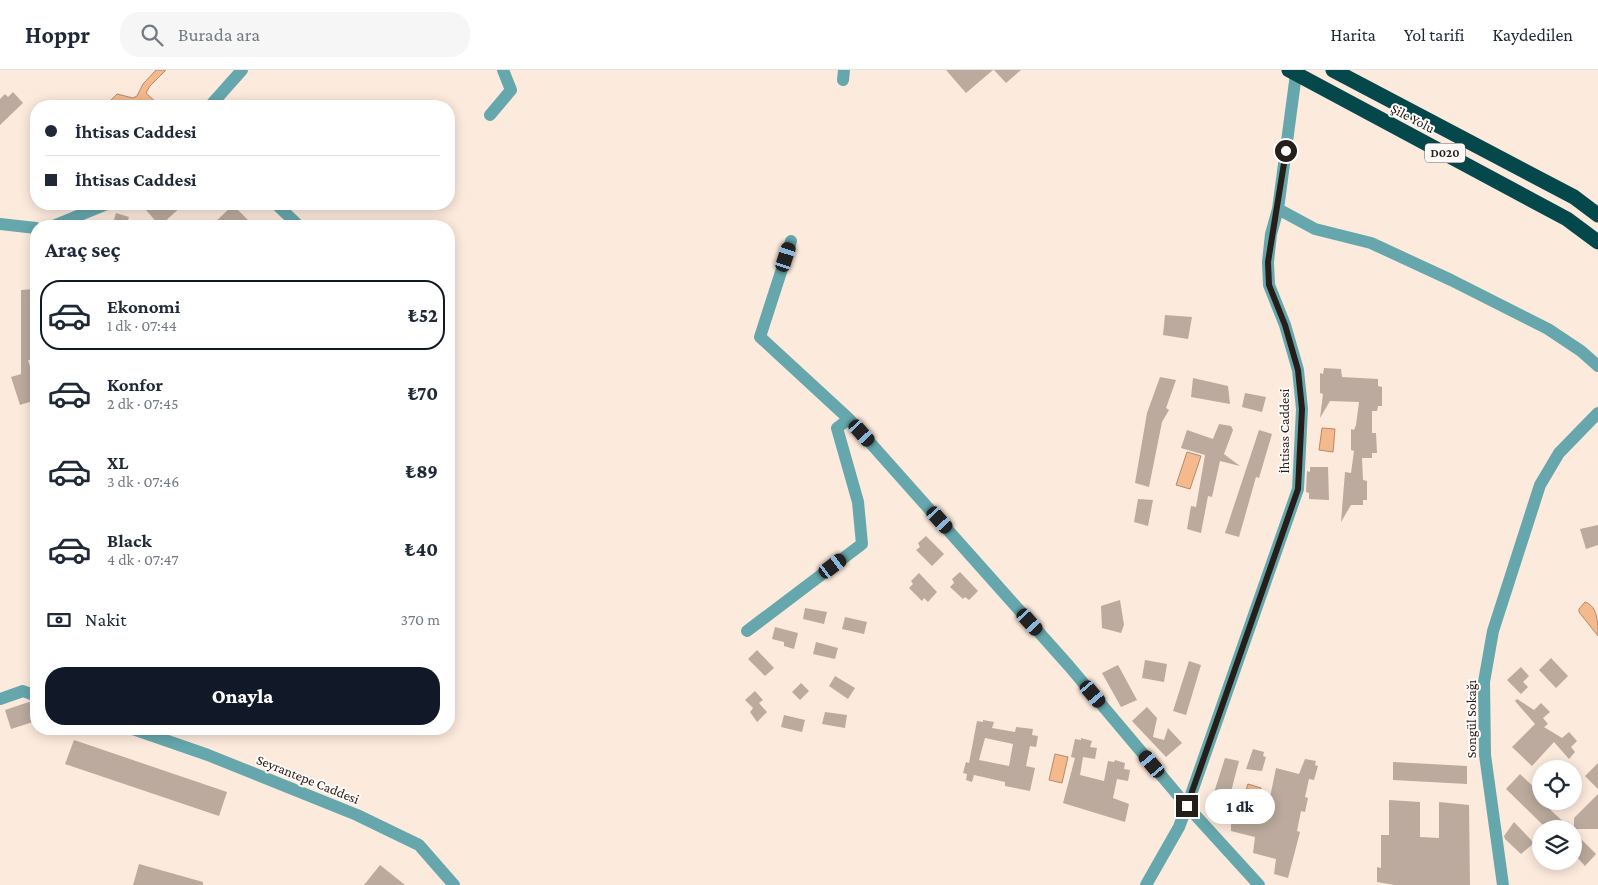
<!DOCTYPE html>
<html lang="tr">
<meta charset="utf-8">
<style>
:root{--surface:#fff;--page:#f6f6f7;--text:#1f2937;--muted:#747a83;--line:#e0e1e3;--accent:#111827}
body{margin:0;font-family:"Crimson Pro",serif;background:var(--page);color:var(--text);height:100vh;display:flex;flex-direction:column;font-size:19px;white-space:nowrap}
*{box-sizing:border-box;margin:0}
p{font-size:16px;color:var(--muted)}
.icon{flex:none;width:28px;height:28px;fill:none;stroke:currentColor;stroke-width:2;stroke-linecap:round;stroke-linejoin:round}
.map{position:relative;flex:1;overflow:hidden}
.sheet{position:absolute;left:30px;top:150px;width:425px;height:515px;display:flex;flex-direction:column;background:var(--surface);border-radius:20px;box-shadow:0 2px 12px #0003}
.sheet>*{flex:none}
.hud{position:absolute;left:30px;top:30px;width:425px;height:110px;border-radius:20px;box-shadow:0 2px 12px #0003;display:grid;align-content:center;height:110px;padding:0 15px;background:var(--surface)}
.fabs{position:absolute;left:1532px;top:690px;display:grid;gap:10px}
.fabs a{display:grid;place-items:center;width:50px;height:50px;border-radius:50%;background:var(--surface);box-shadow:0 2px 12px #0003;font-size:25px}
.end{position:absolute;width:22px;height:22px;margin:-11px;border:6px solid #251e19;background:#fff;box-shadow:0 0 0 2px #fff}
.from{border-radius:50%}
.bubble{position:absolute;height:35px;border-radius:18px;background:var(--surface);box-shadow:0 2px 12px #0003;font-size:16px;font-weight:800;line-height:35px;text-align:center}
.car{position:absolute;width:15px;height:30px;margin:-15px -8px;border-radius:6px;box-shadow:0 0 4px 1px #0007;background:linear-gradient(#222 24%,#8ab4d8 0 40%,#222 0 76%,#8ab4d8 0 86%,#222 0)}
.hud b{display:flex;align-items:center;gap:18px;height:48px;font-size:19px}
.hud b+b{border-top:1px solid var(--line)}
.hud i{width:12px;height:12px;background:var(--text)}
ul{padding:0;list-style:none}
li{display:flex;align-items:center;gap:15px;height:70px;margin:0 10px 8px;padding:0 5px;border:2px solid transparent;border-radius:20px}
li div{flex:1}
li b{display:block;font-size:19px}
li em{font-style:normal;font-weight:800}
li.current{border-color:var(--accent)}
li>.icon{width:45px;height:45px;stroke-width:1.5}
h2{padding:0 15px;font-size:22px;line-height:60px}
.pay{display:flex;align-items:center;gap:12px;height:55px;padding:0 15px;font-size:19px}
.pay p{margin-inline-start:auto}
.primary-button{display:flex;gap:10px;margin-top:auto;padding:10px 15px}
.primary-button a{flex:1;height:58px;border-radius:20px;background:var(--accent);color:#fff;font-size:20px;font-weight:800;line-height:58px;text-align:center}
header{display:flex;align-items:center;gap:30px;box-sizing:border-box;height:70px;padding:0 25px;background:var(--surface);border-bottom:1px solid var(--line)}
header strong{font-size:24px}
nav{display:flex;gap:28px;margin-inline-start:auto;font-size:18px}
.search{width:350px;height:45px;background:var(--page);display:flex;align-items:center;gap:12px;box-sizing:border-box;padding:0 18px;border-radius:20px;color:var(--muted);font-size:19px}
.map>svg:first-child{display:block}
.water{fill:#f4b98c;stroke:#b68a6a}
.building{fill:#bbaa9d;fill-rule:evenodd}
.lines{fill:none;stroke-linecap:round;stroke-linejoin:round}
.minor{stroke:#65a7ac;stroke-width:12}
.highway{stroke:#05484c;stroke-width:15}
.route{stroke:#251e19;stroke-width:6}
.labels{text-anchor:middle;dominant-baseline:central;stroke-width:4;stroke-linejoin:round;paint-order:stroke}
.shield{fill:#fefaf7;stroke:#66605c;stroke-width:1}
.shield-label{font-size:12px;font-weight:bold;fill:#251e19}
.street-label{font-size:14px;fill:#251e19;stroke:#fefaf7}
</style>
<header>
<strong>Hoppr</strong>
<div class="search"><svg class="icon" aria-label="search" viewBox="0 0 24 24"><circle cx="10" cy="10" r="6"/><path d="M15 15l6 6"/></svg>Burada ara</div>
<nav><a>Harita</a><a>Yol tarifi</a><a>Kaydedilen</a></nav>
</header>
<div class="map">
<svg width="1598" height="815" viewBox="0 0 1598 815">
<rect width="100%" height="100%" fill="#fceadc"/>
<path class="water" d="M156 0H166L150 16 146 23 159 35 158 36 112 35 111 30 117 24 133 28 137 26 143 14Z
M1322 358 1335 359 1333 382 1319 380Z
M1187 382 1201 386 1190 419 1176 415Z
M1585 532C1598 536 1598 554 1598 566L1579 542V539Z
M1055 684 1068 687 1062 713 1049 710Z
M1248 714 1261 718 1256 738 1242 734Z"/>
<path class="building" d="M946 0H993L966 23Z
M994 0H1021L1006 13Z
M13 22 23 33 0 55V29L5 24 8 27Z
M153 134H184L160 156 146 140Z
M233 135 248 150 241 156H211Z
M116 143 129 147 126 156H112Z
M36 219V290H28L36 316V330L20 335 11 307 21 304V220Z
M1165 245 1192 247 1188 269 1163 265Z
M1324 298 1341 299 1342 307 1378 309V316L1382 317V336H1378L1377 341H1372V363H1376L1377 383H1372V388H1362L1363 410 1367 411V430H1363V435H1351L1341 452 1345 402 1351 403 1354 381 1351 380V359L1354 360 1356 355 1359 332 1330 331 1320 348 1323 324 1320 323V303L1323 304Z
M1160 307 1176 310 1166 338 1169 340 1162 352 1149 417 1135 413 1147 343Z
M1193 308 1228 316 1230 334 1191 327Z
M1245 323 1266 327 1262 342 1242 337Z
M1219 354 1231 356 1233 360 1224 384 1240 396 1220 391 1212 427 1208 426 1201 463 1187 459 1191 436 1196 437 1205 385 1181 378 1187 360 1213 369Z
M1259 360 1272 364 1259 408 1256 407 1239 467 1225 463Z
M1310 397H1328L1329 430 1309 429V423L1306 422 1307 401 1310 402Z
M1138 429 1153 430 1148 456 1134 452Z
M1598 455V475L1586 479 1580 459Z
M926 466 944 484 932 496 916 480 920 477 918 473Z
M960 502 978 521 969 530 965 527 963 529 950 517 954 513 952 509Z
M919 503 937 522 928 532 924 528 922 531 909 518 913 514 911 511Z
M1120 530 1124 555 1121 563 1102 558 1101 536Z
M805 538 827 542 824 554 803 549Z
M845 547 867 552 864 564 842 559Z
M775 557 798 563 794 579 784 576V572L772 569Z
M816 572 838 578 835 589 813 584Z
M757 580 774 598 765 606 748 589Z
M1551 588 1568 606 1556 618 1539 600Z
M1145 590 1167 594 1164 612 1142 608Z
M1189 591 1201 595 1186 645 1173 641Z
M1118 595 1137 630 1121 637 1102 603Z
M1521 597 1529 606 1523 612 1528 617 1521 624 1507 610Z
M835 606 855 618 848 629 829 616Z
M801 613 809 621 800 630 792 622Z
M755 621 763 630 759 633 767 642 757 652 750 642 754 637 753 638 745 630Z
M1517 629 1534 640 1541 633 1550 642 1543 648 1548 654 1544 657 1562 668 1569 662 1577 671 1571 677 1575 682 1569 689 1554 672 1532 696 1512 677 1535 654 1515 631Z
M29 632 32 633 36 651 11 659 5 640Z
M1147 637 1157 648 1153 667 1164 670 1168 658 1182 673 1166 687 1132 651Z
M825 642 847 645 845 658 822 654Z
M784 645 805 650 802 662 781 657Z
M983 650 994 652 992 658 1015 662 1016 657 1033 659 1032 665 1038 666 1036 677 1030 676 1026 696 1035 698 1030 721 1005 716V712L974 705 972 712 966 710 967 704 963 703 966 692 969 693 977 651 983 652ZM985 668 1013 674 1009 696 979 690Z
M1081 668 1092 671 1090 677 1097 678 1095 689 1083 687 1080 705 1104 711 1108 691 1114 692 1115 690 1125 693 1124 699 1130 700 1128 711 1117 709 1113 728 1129 734 1125 752 1063 733 1075 688 1071 687 1075 669 1081 670Z
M74 670 227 722 219 746 65 694Z
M1253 679 1264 682 1263 686 1266 687 1262 701 1246 699Z
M1225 688 1239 691 1226 741 1212 738 1213 732H1211Z
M1305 689 1316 691 1315 695 1318 696 1314 710 1309 709 1305 727 1308 728 1305 742 1301 741 1297 761 1300 762 1288 808 1274 804 1276 789 1253 783 1255 767 1231 761V755L1234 740 1261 747 1266 731 1269 732 1276 698 1299 704Z
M1393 692 1467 696V714L1393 710Z
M1598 693V719L1585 706Z
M1520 704 1541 724 1538 727 1541 731 1571 759H1547L1506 719Z
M1598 724V759H1574V748Z
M1389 730 1420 732V767L1439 768V732L1469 735 1470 815H1395L1377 812V797L1381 798V765H1389Z
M1514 752 1534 773 1521 784 1505 769 1504 766Z
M1579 767 1596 784 1585 796 1574 784V773Z
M139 794 203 812V815H133Z
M380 795 405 815H364Z"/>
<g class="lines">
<path class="minor" d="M843 10 844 0
M210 36 242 0
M490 45 511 20 503 0
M276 134 299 156
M1278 139 1315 159 1371 173 1451 210 1548 259 1581 281 1598 296
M0 154 36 158
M53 156 107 134
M791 171 760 267 849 349 1069 596 1187 736 1259 815
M747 561 862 474 858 432 837 358 849 349
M0 629 23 621 36 626
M133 659 208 685 357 745 419 775 454 815
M1146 815 1179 757 1187 736 1298 419 1302 339 1298 300 1285 255 1269 215 1268 192 1271 164 1278 139 1296 4
M1503 815 1485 685 1484 612 1493 561 1540 415 1559 383 1598 343"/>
<path class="highway" d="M1289 0 1567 149 1598 172
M1333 0 1574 127 1598 145"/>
</g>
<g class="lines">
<path class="route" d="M1187 736 1298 419 1302 339 1298 300 1285 255 1269 215 1268 192 1286 81"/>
</g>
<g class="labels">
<rect class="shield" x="1425" y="73.5" width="40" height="19" rx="4"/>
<g class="shield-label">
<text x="1445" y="83">D020</text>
</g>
<g class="street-label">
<text transform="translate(1413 48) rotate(28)">Şile Yolu</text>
<text transform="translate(1284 361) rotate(-90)">İhtisas Caddesi</text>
<text transform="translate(1471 649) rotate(-90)">Songül Sokağı</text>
<text transform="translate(308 709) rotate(22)">Seyrantepe Caddesi</text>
</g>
</g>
</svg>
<div class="fabs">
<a><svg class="icon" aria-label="locate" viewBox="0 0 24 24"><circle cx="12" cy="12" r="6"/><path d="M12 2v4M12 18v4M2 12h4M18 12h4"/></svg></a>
<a><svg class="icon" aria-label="layers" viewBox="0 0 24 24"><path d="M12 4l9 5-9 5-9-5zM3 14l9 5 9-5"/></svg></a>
</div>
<i class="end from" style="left:1286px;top:81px"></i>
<i class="end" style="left:1187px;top:736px"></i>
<div class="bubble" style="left:1205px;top:719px;width:70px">1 dk</div>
<i class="car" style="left:786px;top:187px;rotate:18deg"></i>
<i class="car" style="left:862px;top:363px;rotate:138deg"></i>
<i class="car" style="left:940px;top:450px;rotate:138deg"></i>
<i class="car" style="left:833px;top:496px;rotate:53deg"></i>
<i class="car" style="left:1030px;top:552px;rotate:138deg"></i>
<i class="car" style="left:1093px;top:624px;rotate:140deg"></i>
<i class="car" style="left:1152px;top:694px;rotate:320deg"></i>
<div class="hud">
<b><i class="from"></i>İhtisas Caddesi</b>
<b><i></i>İhtisas Caddesi</b>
</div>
<section class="sheet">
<h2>Araç seç</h2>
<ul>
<li class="current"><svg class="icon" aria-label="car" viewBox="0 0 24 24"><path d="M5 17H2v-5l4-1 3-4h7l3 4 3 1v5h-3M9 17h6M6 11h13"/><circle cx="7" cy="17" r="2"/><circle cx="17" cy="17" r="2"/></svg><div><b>Ekonomi</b><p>1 dk · 07:44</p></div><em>₺52</em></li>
<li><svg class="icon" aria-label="car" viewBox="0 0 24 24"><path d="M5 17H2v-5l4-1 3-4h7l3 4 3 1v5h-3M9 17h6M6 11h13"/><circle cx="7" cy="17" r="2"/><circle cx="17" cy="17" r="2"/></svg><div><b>Konfor</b><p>2 dk · 07:45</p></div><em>₺70</em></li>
<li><svg class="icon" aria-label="car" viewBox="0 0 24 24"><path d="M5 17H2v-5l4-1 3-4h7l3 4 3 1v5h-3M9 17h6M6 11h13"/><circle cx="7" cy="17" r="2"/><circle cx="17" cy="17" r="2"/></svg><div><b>XL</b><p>3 dk · 07:46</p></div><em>₺89</em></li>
<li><svg class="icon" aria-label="car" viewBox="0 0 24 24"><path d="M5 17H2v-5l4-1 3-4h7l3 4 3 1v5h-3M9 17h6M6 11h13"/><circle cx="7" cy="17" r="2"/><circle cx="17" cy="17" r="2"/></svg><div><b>Black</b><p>4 dk · 07:47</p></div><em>₺40</em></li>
</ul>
<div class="pay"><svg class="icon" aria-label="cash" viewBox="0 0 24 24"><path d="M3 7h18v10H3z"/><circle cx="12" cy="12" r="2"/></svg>Nakit<p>370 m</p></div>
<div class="primary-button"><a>Onayla</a></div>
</section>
</div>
